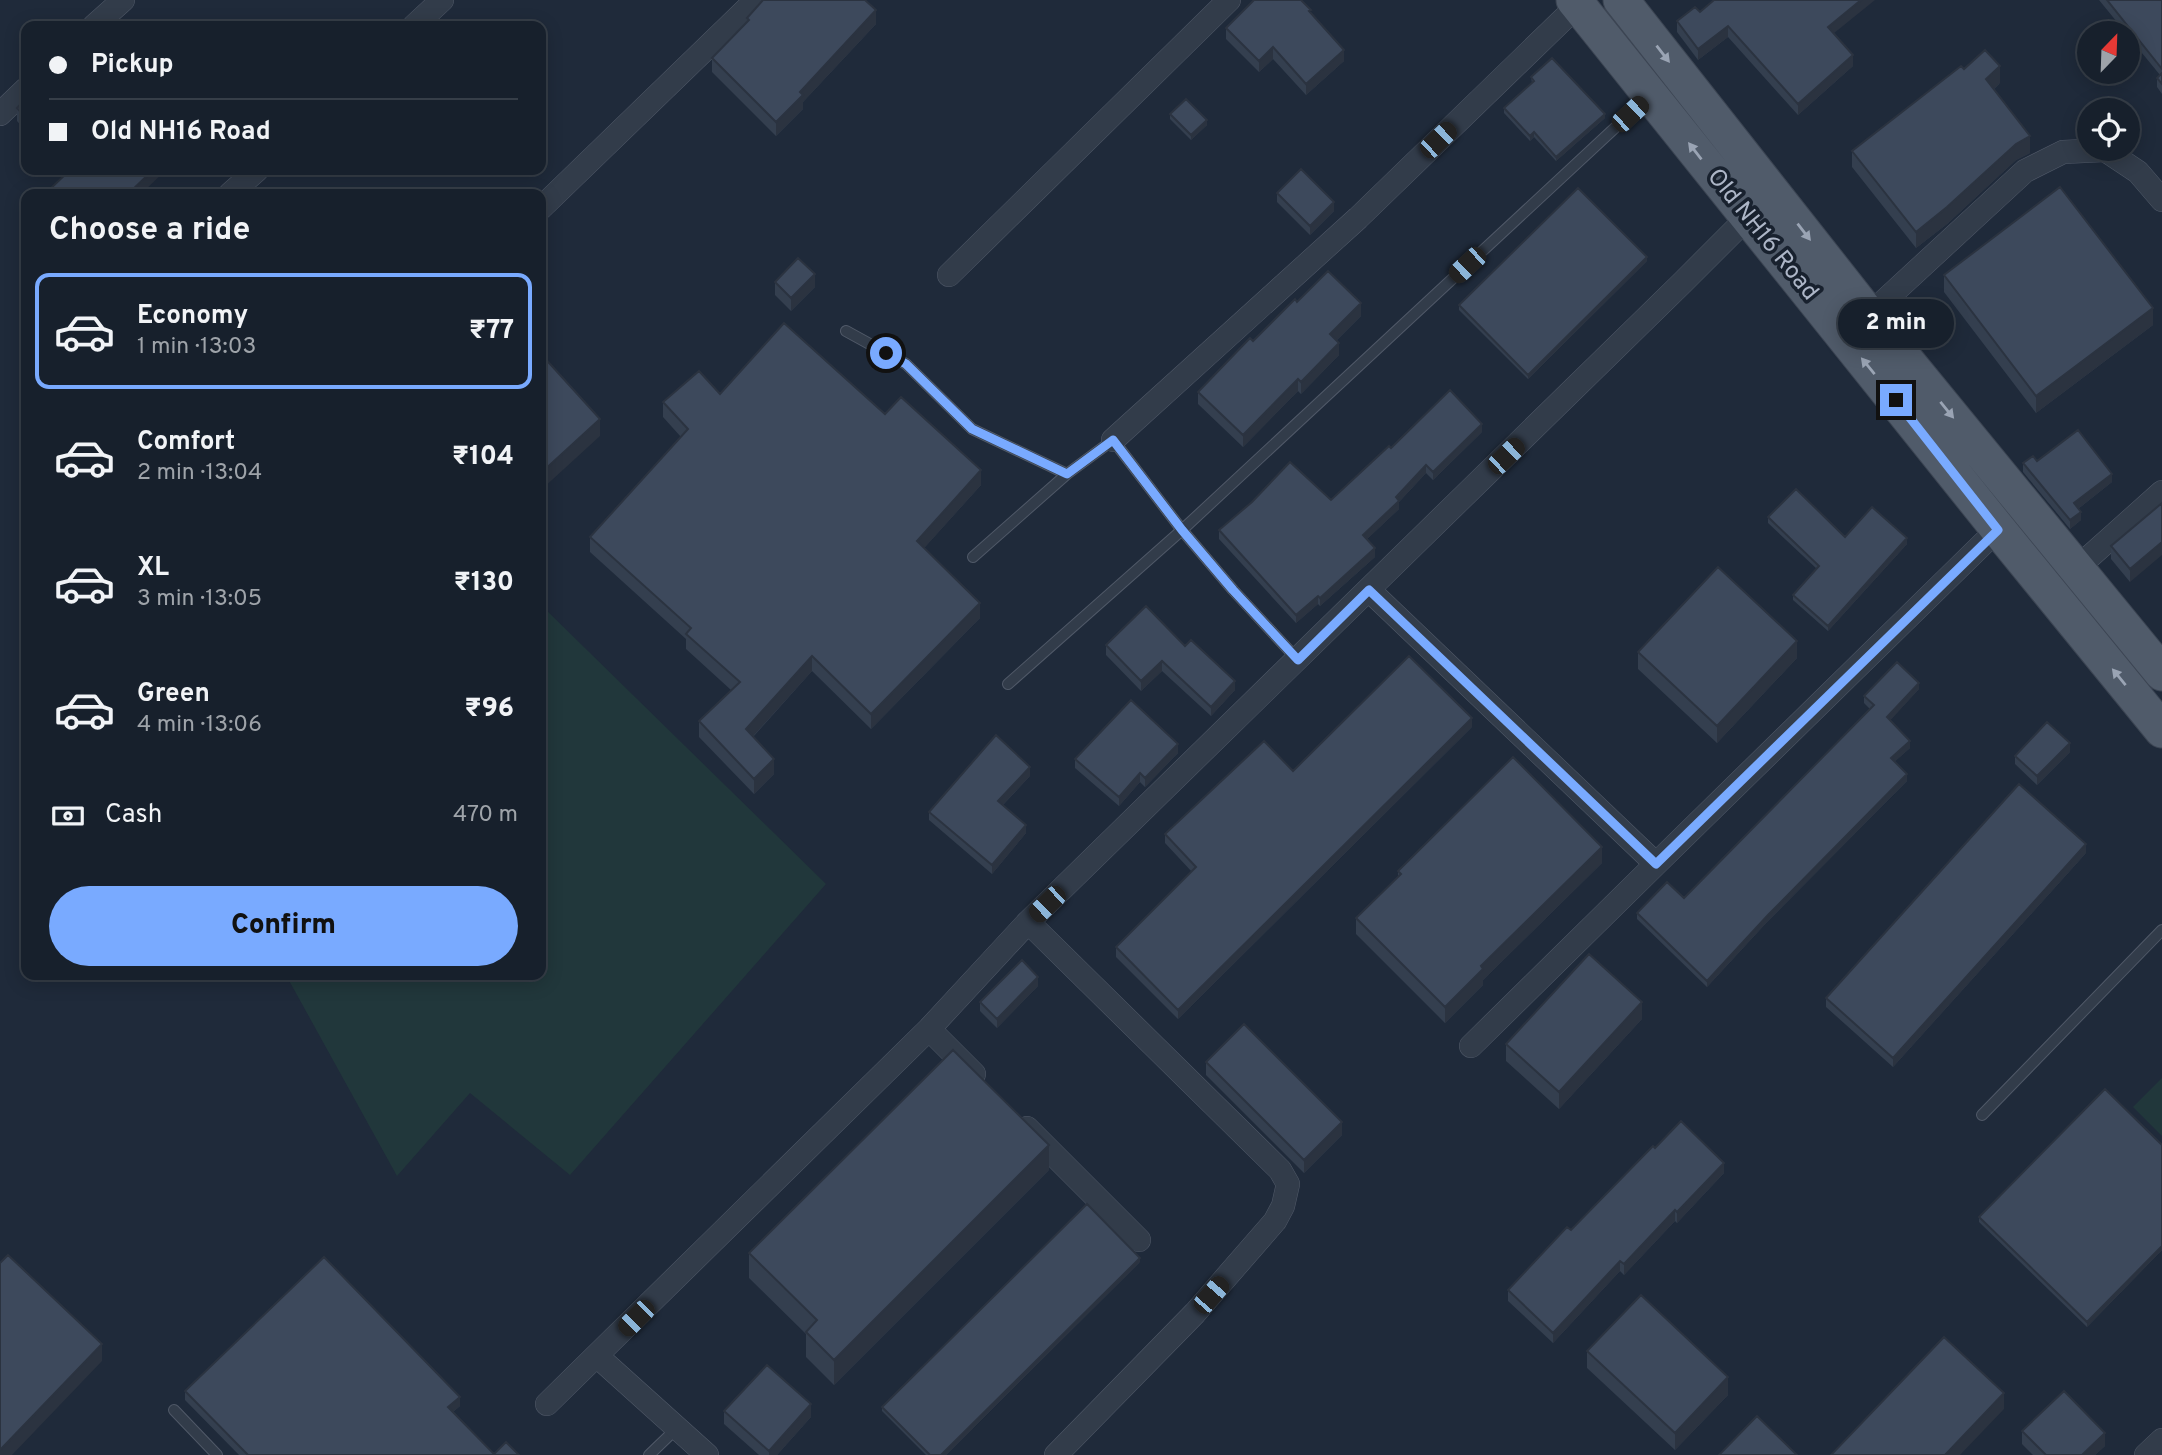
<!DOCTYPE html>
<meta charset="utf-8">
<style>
:root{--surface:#17202c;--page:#242d38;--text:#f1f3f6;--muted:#9ea3a9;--line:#363e48;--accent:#79aaff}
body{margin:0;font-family:Overpass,sans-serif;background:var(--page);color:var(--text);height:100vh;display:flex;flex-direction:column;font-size:26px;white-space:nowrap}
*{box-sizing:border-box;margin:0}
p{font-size:23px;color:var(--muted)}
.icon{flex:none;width:38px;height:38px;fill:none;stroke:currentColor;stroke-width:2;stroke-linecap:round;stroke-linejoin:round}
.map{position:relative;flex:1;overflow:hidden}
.sheet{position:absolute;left:21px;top:189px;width:525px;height:791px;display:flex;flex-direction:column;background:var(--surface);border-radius:14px;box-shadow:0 4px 18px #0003,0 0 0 2px var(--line)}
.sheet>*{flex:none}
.top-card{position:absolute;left:21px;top:21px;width:525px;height:154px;border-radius:14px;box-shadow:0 4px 18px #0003,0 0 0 2px var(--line);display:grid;align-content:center;height:154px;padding:0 28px;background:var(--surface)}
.needle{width:46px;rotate:23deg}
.fabs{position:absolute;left:2077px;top:21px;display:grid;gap:14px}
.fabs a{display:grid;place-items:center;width:63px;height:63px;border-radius:50%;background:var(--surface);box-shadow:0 4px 18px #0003,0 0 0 2px var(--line);font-size:35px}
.end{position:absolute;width:32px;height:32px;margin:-16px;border:9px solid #79aaff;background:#111;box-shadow:0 0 0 4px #111}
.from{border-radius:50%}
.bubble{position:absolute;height:49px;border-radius:24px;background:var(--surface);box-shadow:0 4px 18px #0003,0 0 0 2px var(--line);font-size:23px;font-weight:800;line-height:49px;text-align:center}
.car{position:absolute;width:21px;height:42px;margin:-21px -10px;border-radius:9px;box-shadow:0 0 5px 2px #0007;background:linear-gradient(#222 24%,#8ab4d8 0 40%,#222 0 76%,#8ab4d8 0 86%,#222 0)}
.top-card b{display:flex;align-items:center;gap:24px;height:66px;font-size:26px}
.top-card b+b{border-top:2px solid var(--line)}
.top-card i{width:18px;height:18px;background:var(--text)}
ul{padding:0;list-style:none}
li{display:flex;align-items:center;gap:21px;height:116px;margin:0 14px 10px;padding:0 14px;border:4px solid transparent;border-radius:14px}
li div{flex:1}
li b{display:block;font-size:26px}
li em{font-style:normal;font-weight:800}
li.selected{border-color:var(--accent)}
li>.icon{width:63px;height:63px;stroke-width:1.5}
h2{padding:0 28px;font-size:32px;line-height:84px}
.pay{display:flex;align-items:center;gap:18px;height:77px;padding:0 28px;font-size:26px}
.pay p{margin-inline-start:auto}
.button{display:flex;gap:14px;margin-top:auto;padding:14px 28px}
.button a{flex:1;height:80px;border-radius:42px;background:var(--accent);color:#111;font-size:28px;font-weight:800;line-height:80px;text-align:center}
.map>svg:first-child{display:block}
.green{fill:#21373b}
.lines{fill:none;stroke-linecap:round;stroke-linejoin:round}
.lane-casing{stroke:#505968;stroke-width:12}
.street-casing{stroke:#505968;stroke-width:24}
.primary-casing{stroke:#3c4553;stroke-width:37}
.lane{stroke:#323c4a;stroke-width:10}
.street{stroke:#323c4a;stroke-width:23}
.primary{stroke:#505b6a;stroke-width:35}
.wall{fill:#343f4f}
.shaded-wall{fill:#2b3340}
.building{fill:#3d495c;stroke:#2b3340;stroke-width:2}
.oneway{fill:#9aa4b4}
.route{stroke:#79aaff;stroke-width:9}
.labels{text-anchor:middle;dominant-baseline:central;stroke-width:7;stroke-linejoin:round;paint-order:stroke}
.street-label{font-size:24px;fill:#adb6c7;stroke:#18212e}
</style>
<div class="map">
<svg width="2162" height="1455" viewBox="0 0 2162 1455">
<rect width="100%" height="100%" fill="#1f2a3a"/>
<path class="green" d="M541 605 826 884 570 1175 470 1093 397 1176 286 975H541Z
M2162 1078V1136L2133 1107Z"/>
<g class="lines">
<defs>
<path id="lane" d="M846 331 906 364 972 429 1067 474
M973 557 1067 474 1113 440 1182 530 1233 590 1298 660
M1008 684 1182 530 1646 99
M1982 1115 2162 930
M174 1410 217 1455
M649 1455 677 1428"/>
<path id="street" d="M94 26 123 0
M414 26 442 0
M0 114 26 89
M230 194 257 170
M541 208 756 0
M949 275 1229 0
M1869 315 2025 171 2063 152 2105 150 2138 172 2162 200
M1113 440 1358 218 1578 5
M2077 568 2162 492
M1369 590 1656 864 1998 529
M1028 922 1280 1170 1288 1184 1283 1206 1275 1221 1195 1313 1056 1455
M929 1029 974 1074
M1471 1046 1656 864
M1027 1128 1139 1240
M597 1356 707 1455
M547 1404 929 1029 1028 922 1682 283 1748 217
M2146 1455 2162 1440"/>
<path id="primary" d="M1574 0 1998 529 2162 730
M1621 0 1869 315 2162 673"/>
</defs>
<use href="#lane" class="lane-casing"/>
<use href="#street" class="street-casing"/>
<use href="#primary" class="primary-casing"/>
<use href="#lane" class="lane"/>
<use href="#street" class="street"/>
<use href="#primary" class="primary"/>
</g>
<path class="wall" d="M2099 0H2162V94L2157 87V78L2160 75 2128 36V33H2126Z
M1700 12 1834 34 1853 66 1798 115 1728 37 1698 60 1677 32V21Z
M1311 14 1344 61 1306 95 1273 59 1259 72 1226 39V28Z
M747 18 876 24 803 102V109L776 136 712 72V58L747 23Z
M1531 77 1605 118 1556 161 1534 137 1530 141 1504 113V108L1532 83Z
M2000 83 1994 89 2030 153 2016 160 1947 224 1916 248 1852 167V151Z
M26 99V131L17 121V108Z
M1170 114 1207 125 1191 140 1170 119Z
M1277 193 1334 211 1310 235 1277 202Z
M1647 261 1528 379 1459 310V305Z
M1944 275 2153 325 2036 413 1944 292Z
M775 282 815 287 791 311 775 295Z
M1297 302 1361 316 1337 340 1339 355 1301 394 1298 391 1243 447 1198 404V392Z
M720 394 885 414 981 485 924 548 980 618 871 729 812 671 753 737 774 774 754 794 699 737V721L731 690 686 649V639L590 552V537L681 437 663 417V402Z
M1482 432 1433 480 1426 473 1399 502V509L1367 539 1375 557 1320 606 1318 604 1296 623 1219 539V530L1331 500 1391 448Z
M2023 463 2112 482 2078 509 2081 520 2070 529 2023 472Z
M2162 503 2130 582 2111 559V546Z
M1768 517 1845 537 1907 544 1828 631 1793 600V595L1817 569 1768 523Z
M1106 645 1185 646 1235 690 1211 716 1162 671 1141 691 1106 655Z
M1638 652 1797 658 1717 743 1638 669Z
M1919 689 1890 720 1910 748 1894 762 1907 781 1768 921 1707 987 1637 919V913L1684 898 1870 709 1864 703V696Z
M1472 727 1178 1019 1116 957V947L1192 872 1165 843V834L1293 771Z
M2070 752 2037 785 2015 764V756Z
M1178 753 1145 787 1140 782 1119 806 1075 768V759Z
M1030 776 1003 805 1026 833 992 874 929 820V812Z
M2086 853 1893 1067 1826 1007V998Z
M1602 863 1483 980V985L1445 1023 1356 934V918L1398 877V871Z
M1038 986 997 1028 980 1011V1002Z
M1642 1019 1559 1109 1506 1061V1044Z
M1206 1062 1342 1135 1304 1173 1206 1075Z
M2162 1145V1250L2087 1327 1979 1222V1217Z
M1655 1148 1724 1173 1677 1223 1675 1221 1624 1275 1620 1271 1553 1343 1508 1301V1290Z
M1049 1170 834 1385 806 1357V1334L749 1278V1253Z
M1140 1262 946 1455H926L882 1411V1407Z
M1587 1351 1728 1395 1675 1450 1587 1368Z
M185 1391 460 1406 453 1412 494 1454 519 1455H239L185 1400Z
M724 1411 811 1417 777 1455H759L724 1424Z
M2022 1431 2105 1446 2095 1455H2033L2022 1444Z"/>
<path class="shaded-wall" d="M1861 0H1875L1828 38V27Z
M876 10V24L803 102V109L776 136V122L800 92Z
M1728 26V37L1698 60V49Z
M1273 47V59L1259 72V61Z
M1344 50V61L1306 95V84Z
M1853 55V66L1798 115V104Z
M2000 66V83L1986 96V79Z
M1605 114V118L1556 161V157Z
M1207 120V125L1191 140V135Z
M1534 132V137L1530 141V136Z
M2030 136V153L2016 160 1947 224 1916 248V232L2016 144Z
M153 170H166L141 194H128Z
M1334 202V211L1310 235V226Z
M1647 257V261L1528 379V375Z
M815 274V287L791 311V298Z
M1361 303V316L1330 347V334Z
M2153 308V325L2036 413V396Z
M1339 343V355L1301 394V382Z
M1298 379V391L1243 447V435Z
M600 419V436L541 490V473Z
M1482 424V432L1433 480V472Z
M1426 465V473L1399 502V509L1363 543V535Z
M981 470V485L917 556V541Z
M2112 474V482L2074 512V503Z
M2081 512V520L2070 529V520Z
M1907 538V544L1828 631V626Z
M2162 542V555L2130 582V569Z
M1375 548V557L1320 606V598Z
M1318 596V604L1296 623V615Z
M980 603V618L871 729V714Z
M1797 641V658L1717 743V726Z
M812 656V671L746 744V729Z
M1162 661V671L1141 691V681Z
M1235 681V690L1211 716V707Z
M1919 683V689L1887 724V717Z
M1472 718V727L1178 1019V1010Z
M1910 741V748L1891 765V758Z
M2070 743V752L2037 785V776Z
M1178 744V753L1145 787V778Z
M774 759V774L754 794V779Z
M1030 767V776L998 810V801Z
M1140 773V782L1119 806V797Z
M1907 774V781L1768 921 1707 987V981L1768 915Z
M1026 825V833L992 874V865Z
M2086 844V853L1893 1067V1058Z
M1602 847V863L1483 980V985L1445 1023V1007L1481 966Z
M1038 977V986L997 1028V1019Z
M1642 1002V1019L1559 1109V1092Z
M1342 1122V1135L1304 1173V1160Z
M1049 1145V1170L834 1385V1360Z
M1724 1163V1173L1677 1223V1212Z
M1675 1210V1221L1624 1275V1264Z
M2162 1246V1250L2087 1327V1322Z
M1140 1258V1262L946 1455H941Z
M1620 1261V1271L1553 1343V1333Z
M102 1344V1361L12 1455H0V1450Z
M1728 1377V1395L1675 1450V1433Z
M2004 1393V1409L1960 1455H1945Z
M460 1397V1406L448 1416V1407Z
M811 1404V1417L777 1455H769V1451Z
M2105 1433V1446L2095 1455H2082Z"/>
<path class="building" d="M763 0H865L876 10 800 92 803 95 776 122 712 58 749 20 747 18Z
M1254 0H1301L1311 10 1309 11 1344 50 1306 84 1273 47 1259 61 1226 28Z
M1714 0H1861L1828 27 1853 55 1798 104 1728 26 1698 49 1677 21 1695 7 1700 12Z
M2107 0H2162V69Z
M1985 50 2000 66 1986 79 2030 136 2016 144 1947 207 1916 232 1852 151 1961 66 1964 69Z
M1552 58 1605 114 1556 157 1534 132 1530 136 1504 108 1534 81 1531 77Z
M2162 73V84L2157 78Z
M26 99V118L17 108Z
M1186 99 1207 120 1191 135 1170 114Z
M1301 169 1334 202 1310 226 1277 193Z
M70 170H153L128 194H51L48 191Z
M2060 187 2153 308 2036 396 1944 275Z
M1578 188 1647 257 1528 375 1459 305Z
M798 258 815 274 791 298 775 282Z
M1328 271 1361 303 1330 334 1339 343 1301 382 1298 379 1243 435 1198 392 1250 338 1253 341 1295 299 1297 302Z
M784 323 885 414 901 397 981 470 917 541 980 603 871 714 812 656 746 729 774 759 754 779 699 721 740 682 686 634 691 628 590 537 688 429 663 402 699 371 720 394Z
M541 354 600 419 541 473Z
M1450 390 1482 424 1433 472 1426 465 1396 497 1399 501 1363 535 1375 548 1320 598 1318 596 1296 615 1219 530 1252 502 1290 462 1331 500 1389 446 1391 448Z
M2078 430 2112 474 2074 503 2081 512 2070 520 2023 463 2033 456 2037 461Z
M1796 489 1845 537 1872 507 1907 538 1828 626 1793 595 1819 566 1768 517Z
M2162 503V542L2130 569 2111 546Z
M1718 567 1797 641 1717 726 1638 652Z
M1146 606 1185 646 1191 640 1235 681 1211 707 1162 661 1141 681 1106 645Z
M1409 656 1472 718 1178 1010 1116 947 1196 867 1165 834 1264 741 1293 771Z
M1897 662 1919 683 1887 717 1910 741 1891 758 1907 774 1768 915 1707 981 1637 913 1667 882 1684 898 1874 705 1864 696Z
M1131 700 1178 744 1145 778 1140 773 1119 797 1075 759Z
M2047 722 2070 743 2037 776 2015 756Z
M996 735 1030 767 998 801 1026 825 992 865 929 812Z
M1513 757 1602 847 1481 966 1483 969 1445 1007 1356 918 1401 874 1398 871Z
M2019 784 2086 844 1893 1058 1826 998Z
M1589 954 1642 1002 1559 1092 1506 1044Z
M1022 960 1038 977 997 1019 980 1002Z
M1244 1024 1342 1122 1304 1160 1206 1062Z
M953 1050 1049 1145 834 1360 806 1332 817 1320 749 1253Z
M2105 1089 2162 1145V1246L2087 1322 1979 1217Z
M1681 1121 1724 1163 1677 1212 1675 1210 1624 1264 1620 1261 1553 1333 1508 1290 1567 1227 1571 1230 1653 1146 1655 1148Z
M1087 1204 1140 1258 941 1455H930L882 1407Z
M8 1255 102 1344 0 1450V1263Z
M324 1257 460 1397 448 1407 494 1454 506 1442 519 1455H248L185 1391Z
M1641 1295 1728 1377 1675 1433 1587 1351Z
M1944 1337 2004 1393 1945 1455H1831Z
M767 1365 811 1404 769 1451 724 1411Z
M2064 1391 2105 1433 2082 1455H2046L2022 1431Z
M1757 1416 1797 1455H1719Z"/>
<defs><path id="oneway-solid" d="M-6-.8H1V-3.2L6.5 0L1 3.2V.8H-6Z" transform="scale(1.75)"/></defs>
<g class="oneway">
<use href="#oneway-solid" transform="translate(1663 54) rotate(52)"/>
<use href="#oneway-solid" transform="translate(1695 151) rotate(-128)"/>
<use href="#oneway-solid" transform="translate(1804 232) rotate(52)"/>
<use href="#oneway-solid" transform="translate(1868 366) rotate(-129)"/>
<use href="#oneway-solid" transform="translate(1947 410) rotate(51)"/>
<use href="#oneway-solid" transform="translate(2119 677) rotate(-129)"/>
</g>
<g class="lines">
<path class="route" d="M886 353 906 364 972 429 1067 474 1113 440 1182 530 1233 590 1298 660 1369 590 1656 864 1998 530 1896 400"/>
</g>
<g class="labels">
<g class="street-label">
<text transform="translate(1762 235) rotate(51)">Old NH16 Road</text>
</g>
</g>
</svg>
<div class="fabs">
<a><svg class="needle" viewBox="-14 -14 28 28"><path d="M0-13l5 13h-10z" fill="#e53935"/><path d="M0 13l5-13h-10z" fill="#9ea3a9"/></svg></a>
<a><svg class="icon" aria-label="locate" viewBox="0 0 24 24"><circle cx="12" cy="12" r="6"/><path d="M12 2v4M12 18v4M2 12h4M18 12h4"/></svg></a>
</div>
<i class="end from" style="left:886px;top:353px"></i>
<i class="end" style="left:1896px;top:400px"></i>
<div class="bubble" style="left:1838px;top:299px;width:116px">2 min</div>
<i class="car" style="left:1630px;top:114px;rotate:47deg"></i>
<i class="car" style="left:1438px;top:140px;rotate:46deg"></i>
<i class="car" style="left:1467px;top:265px;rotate:227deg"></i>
<i class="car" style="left:1506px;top:456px;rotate:46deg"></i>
<i class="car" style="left:1047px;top:904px;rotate:226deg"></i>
<i class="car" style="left:1211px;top:1295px;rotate:41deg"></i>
<i class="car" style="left:636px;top:1318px;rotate:225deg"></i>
<div class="top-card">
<b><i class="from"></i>Pickup</b>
<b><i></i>Old NH16 Road</b>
</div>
<section class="sheet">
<h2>Choose a ride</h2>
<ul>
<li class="selected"><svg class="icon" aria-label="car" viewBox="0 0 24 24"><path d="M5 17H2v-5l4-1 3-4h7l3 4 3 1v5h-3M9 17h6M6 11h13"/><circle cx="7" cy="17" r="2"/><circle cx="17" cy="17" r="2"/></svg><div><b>Economy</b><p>1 min · 13:03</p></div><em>₹77</em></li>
<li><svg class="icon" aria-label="car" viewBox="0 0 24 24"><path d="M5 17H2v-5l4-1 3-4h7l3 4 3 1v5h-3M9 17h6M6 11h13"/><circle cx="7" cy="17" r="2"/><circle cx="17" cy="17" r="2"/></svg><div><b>Comfort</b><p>2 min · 13:04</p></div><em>₹104</em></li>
<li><svg class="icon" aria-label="car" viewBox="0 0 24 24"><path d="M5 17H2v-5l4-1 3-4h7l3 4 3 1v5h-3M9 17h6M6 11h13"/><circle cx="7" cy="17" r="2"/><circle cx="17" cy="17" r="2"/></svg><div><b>XL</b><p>3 min · 13:05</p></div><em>₹130</em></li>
<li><svg class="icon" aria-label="car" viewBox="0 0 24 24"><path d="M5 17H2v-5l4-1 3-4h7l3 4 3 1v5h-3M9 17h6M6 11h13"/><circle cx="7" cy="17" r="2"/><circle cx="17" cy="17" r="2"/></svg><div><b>Green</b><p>4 min · 13:06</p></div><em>₹96</em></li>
</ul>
<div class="pay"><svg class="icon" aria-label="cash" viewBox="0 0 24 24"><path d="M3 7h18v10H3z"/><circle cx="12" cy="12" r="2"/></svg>Cash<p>470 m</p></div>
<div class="button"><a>Confirm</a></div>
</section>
</div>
